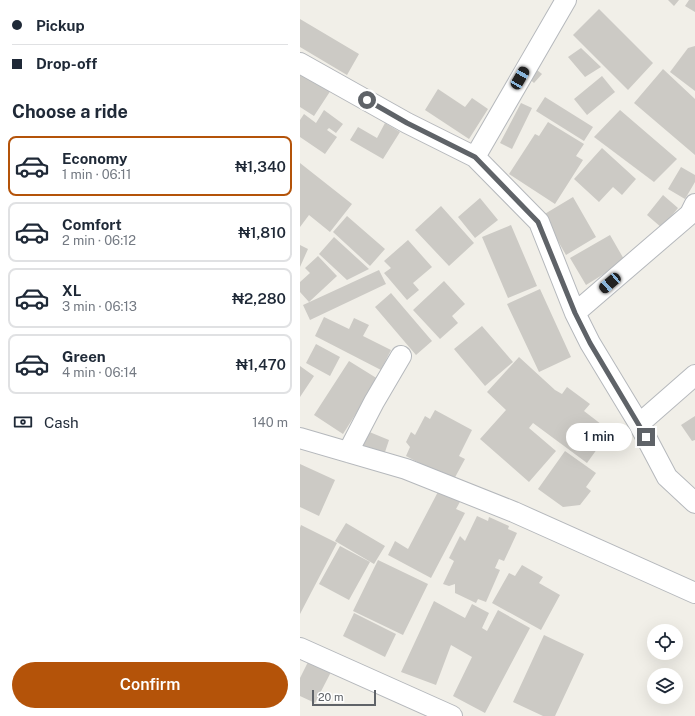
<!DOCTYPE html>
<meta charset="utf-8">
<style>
:root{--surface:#fff;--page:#f2f2f3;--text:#1f2937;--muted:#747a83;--line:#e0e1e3;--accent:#b45309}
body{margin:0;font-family:"Public Sans",sans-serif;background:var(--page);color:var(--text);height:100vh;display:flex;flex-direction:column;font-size:15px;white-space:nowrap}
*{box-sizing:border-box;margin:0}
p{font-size:13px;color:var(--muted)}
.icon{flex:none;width:22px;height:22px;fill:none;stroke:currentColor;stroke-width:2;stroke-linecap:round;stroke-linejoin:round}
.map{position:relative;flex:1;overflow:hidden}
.details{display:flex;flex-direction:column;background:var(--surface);width:300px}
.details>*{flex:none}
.guide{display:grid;align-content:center;height:88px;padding:0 12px;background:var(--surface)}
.buttons{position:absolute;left:347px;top:624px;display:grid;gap:8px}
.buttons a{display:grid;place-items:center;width:36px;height:36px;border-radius:50%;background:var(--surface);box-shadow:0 4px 16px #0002;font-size:20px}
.scale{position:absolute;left:12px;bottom:10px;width:64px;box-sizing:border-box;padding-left:4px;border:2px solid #5f6368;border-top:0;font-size:11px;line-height:14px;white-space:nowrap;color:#5f6368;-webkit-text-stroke:3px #fff;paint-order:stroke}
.end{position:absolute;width:18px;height:18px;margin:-9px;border:5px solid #5f6368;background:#fff;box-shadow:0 0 0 2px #fff}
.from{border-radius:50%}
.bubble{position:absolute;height:28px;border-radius:14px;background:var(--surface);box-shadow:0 4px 16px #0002;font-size:13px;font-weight:600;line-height:28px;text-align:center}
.car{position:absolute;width:12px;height:24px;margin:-12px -6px;border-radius:5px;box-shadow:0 0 3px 1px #0007;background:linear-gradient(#222 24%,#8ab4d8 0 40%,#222 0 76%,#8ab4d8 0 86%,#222 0)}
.guide b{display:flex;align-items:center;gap:14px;height:38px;font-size:15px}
.guide b+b{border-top:1px solid var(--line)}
.guide i{width:10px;height:10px;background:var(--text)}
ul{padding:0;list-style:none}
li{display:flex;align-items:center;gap:12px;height:60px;margin:0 8px 6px;padding:0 4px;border:2px solid var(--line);border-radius:8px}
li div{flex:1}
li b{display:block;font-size:15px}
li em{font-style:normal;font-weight:600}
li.on{border-color:var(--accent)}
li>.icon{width:36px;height:36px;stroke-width:1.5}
h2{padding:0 12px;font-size:18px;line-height:48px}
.pay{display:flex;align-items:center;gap:10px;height:44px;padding:0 12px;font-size:15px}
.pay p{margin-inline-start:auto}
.cta{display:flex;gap:8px;margin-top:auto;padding:8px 12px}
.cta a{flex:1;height:46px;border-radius:24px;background:var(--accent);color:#fff;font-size:16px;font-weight:600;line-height:46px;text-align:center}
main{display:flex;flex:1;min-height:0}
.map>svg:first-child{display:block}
.building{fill:#cccac5}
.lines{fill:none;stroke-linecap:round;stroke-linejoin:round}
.street-casing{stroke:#b5b8bc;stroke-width:22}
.street{stroke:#fff;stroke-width:20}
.route{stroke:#5f6368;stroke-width:5}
</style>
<main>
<section class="details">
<div class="guide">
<b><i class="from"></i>Pickup</b>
<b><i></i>Drop-off</b>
</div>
<h2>Choose a ride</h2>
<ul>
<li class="on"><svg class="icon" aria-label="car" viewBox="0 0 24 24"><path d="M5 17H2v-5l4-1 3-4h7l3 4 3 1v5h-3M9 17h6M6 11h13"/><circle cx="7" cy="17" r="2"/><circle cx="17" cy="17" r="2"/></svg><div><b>Economy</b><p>1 min · 06:11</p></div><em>₦1,340</em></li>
<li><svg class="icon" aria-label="car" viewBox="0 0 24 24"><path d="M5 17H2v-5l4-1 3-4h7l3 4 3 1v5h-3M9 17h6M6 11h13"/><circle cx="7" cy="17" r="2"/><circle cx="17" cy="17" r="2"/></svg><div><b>Comfort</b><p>2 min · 06:12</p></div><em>₦1,810</em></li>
<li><svg class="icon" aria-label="car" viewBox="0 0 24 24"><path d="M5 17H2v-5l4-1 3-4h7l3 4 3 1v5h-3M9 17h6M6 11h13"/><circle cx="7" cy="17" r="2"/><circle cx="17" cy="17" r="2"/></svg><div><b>XL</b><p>3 min · 06:13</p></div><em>₦2,280</em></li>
<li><svg class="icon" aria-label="car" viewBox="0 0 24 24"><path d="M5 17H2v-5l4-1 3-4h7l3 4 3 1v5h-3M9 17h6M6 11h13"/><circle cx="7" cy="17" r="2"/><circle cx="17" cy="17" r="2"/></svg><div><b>Green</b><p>4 min · 06:14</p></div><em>₦1,470</em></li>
</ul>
<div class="pay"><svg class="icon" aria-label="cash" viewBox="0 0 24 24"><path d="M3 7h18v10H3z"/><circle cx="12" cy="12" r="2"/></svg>Cash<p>140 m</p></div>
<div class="cta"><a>Confirm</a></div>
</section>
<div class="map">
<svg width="395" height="716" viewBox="0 0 395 716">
<rect width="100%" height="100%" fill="#f1efe8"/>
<path class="building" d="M368 0H379L374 6Z
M389 0H395V12L385 6Z
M299 9 353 63 328 90 273 35Z
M0 19 59 54 47 75 0 47Z
M395 46V91L370 72 388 48Z
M281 48 301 67 285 77 268 57Z
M232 66 242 74 234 83 225 75Z
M363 69 395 99V155L334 103Z
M0 71 31 90 14 116 0 107Z
M302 76 315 92 287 115 274 99Z
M138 89 165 107 172 98 188 109 169 139 125 110Z
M245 97 293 127 284 141 236 111Z
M221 103 232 108 212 149 200 143Z
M24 110 43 124 36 133 29 128 27 130 37 137 25 154 0 137V120L4 114 16 123Z
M320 110 377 159 354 182 294 137Z
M248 122 284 144 276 156 283 160 255 204 209 174 235 134 239 136Z
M85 123 100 132 83 159 50 140 58 127 77 138Z
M302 148 336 179 322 195 313 187 299 202 274 179Z
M0 163 52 204 30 232 9 215 0 227Z
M381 167 395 175V182L385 199 368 189Z
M363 195 378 208 362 228 347 215Z
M273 197 296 237 266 255 243 215Z
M180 198 198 220 175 238 158 217Z
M141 206 174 243 149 266 115 230Z
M47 216 85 249 70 266 33 232Z
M211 225 237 286 208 298 182 237Z
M310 235 325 261 286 285 270 258Z
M34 237 69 269 47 280 19 254Z
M108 240 132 267 113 283 119 290 107 300 84 273 91 268 84 261Z
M0 245 8 249 0 267Z
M18 256 37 276 9 302 0 292V282L10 273 5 268Z
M79 270 86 284 10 320 3 305Z
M144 281 165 304 152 316 158 323 140 339 113 310Z
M240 289 271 357 239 372 207 304Z
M91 293 132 341 116 355 75 307Z
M24 317 49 329 54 318 69 325 63 336 91 350 81 370 15 336Z
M182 326 213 362 185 386 154 349Z
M16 344 40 357 30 376 6 363Z
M219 357 255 390 262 394 267 387 290 404 284 411 310 431 287 463 233 423 229 428 256 451 229 482 180 439 206 410 187 392Z
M49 361 78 379 43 434 14 415Z
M0 366 14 376 0 397Z
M135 410 172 430 159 456 165 459 153 481 106 456 110 447 106 442 111 432 115 435 125 416 130 419Z
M395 416V440L392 441 381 425Z
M67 431 89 440 84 455 59 446Z
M265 451 296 473 286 487 291 491 280 505 263 507 238 489Z
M0 464 35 480 19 516 0 507Z
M140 488 161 500 156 509 165 513 131 578 88 555 95 541 108 549Z
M177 516 188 521 189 517 209 526 208 529 217 533 204 561 199 559 195 568 200 570 186 602 178 599 176 603 155 593V584L149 586 143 584 154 561 149 558 160 536 165 541Z
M46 523 85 546 74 564 35 541Z
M1 525 37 543 0 614V528Z
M40 546 70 562 49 600 19 584Z
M78 560 128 584 103 635 53 611Z
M222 565 243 577 239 583 260 595 241 630 192 603 209 573 215 576Z
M134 601 165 618 172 604 189 613 182 628 187 631 198 610 230 628 185 713 153 696 172 657 151 645 136 685 101 672Z
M54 613 96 634 85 657 43 636Z
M244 635 284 654 255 716H243L213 702Z
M9 660 31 672 15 703 0 696V678Z"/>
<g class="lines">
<defs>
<path id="street" d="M0 63 107 123 175 157 239 222 275 313 290 343 339 424 367 477 395 503
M175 157 266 0
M275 313 390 214 395 204
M339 424 395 375
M0 438 106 469 214 512 395 593
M48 452 74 402 101 356
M0 648 152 716"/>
</defs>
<use href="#street" class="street-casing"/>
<use href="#street" class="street"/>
</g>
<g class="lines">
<path class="route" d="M67 100 107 123 175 157 238 222 275 313 290 343 346 437"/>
</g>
</svg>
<div class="buttons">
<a><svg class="icon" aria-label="locate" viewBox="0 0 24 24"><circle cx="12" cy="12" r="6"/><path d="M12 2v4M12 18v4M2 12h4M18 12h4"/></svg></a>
<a><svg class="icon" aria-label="layers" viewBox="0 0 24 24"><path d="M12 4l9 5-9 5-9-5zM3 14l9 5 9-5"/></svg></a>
</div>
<div class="scale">20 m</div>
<i class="end from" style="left:67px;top:100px"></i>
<i class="end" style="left:346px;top:437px"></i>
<div class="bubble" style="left:266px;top:423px;width:66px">1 min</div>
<i class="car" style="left:220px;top:78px;rotate:30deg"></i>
<i class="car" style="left:310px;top:283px;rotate:229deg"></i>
</div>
</main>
